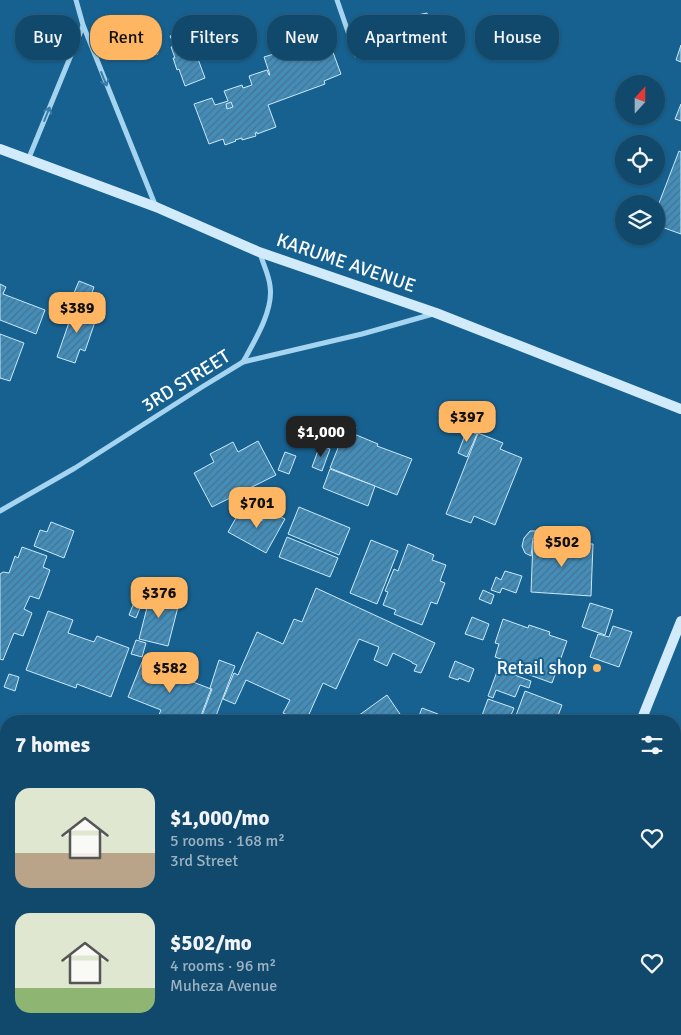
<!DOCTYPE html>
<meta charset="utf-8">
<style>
:root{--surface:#11496c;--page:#1a5072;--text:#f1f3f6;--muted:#9cb2c2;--line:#30617f;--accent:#ffb662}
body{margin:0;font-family:Signika,sans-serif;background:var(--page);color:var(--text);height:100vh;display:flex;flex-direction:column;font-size:19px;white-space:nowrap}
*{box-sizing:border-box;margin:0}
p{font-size:16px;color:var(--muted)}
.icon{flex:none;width:28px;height:28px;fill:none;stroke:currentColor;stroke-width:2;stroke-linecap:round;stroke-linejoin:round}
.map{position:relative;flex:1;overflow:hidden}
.panel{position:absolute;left:0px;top:715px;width:681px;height:320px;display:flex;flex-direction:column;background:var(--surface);border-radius:20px 20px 0 0;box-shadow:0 1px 4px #0004,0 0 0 1px var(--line)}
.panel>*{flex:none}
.hud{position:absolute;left:15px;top:15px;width:651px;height:45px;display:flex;gap:10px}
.needle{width:32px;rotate:21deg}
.fabs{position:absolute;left:615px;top:75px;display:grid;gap:10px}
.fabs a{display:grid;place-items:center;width:50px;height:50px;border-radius:50%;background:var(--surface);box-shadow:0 1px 4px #0004,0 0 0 1px var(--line);font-size:25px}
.price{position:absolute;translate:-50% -42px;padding:0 11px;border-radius:10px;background:var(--accent);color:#111;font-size:16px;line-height:32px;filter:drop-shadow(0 1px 2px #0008)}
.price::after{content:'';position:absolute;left:50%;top:30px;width:15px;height:11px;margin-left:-8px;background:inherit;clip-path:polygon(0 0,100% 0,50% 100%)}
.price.on{background:#222;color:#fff}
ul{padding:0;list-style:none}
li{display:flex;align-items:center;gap:15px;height:125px;padding:0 15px}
li span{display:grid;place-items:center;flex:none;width:140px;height:100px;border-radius:15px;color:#555}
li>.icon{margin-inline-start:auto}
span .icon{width:60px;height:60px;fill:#fffc;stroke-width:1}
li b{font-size:21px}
h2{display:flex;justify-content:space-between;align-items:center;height:60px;padding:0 15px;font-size:21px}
.chip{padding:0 18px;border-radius:20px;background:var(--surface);box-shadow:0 1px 4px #0004,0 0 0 1px var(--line);font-size:18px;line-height:45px}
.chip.on{background:var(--accent);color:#111}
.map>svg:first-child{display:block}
.building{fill:url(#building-hatch);stroke:#cae9fb}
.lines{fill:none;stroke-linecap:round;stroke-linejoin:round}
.street{stroke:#a4d4f0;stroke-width:5}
.secondary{stroke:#d2ebfb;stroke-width:10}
.oneway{stroke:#3a7ea8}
.poi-dot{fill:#ffb662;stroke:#176190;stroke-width:2}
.labels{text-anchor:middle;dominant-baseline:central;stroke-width:4;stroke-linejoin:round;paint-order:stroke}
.street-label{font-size:19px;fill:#fff;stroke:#176190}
.poi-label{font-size:19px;fill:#fff;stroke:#176190;text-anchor:end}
</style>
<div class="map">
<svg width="681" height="1035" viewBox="0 0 681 1035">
<defs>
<pattern id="building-hatch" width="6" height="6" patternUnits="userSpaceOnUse" patternTransform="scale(1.25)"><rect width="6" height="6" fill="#448db9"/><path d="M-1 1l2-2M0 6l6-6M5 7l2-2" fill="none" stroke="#47738d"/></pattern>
</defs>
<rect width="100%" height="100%" fill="#176190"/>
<g class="building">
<path d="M427,13l7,26 -19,4 -7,-26z"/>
<path d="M182,31l4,10 -12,4 -4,-9z"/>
<path d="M152,33l6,21 -6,2 -6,-22z"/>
<path d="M327,36l14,38 -17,7 1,3 -57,21 8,22 -19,7v-2l-2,1 1,3 -14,4v-2l-7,2 1,1 -11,4 -2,-6 -14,5 -15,-40 18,-6 3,7 13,-4 -4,-10 18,-6 1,3 9,-3 -3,-9 18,-6 2,5h1l-6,-18 13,-4 -1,-3 18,-5 3,8 12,-5 -1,-5z"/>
<path d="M191,40l14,38 -20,8 -6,-17 -2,1 -4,-12h2l-4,-11z"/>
<path d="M681,45v17l-5,-2z"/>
<path d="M231,102l2,5 -6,2 -1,-5z"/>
<path d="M681,104v17l-6,-2z"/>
<path d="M679,151l2,1v82l-25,-9v-14z"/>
<path d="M79,281l15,6 -7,19 -16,-6z"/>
<path d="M0,284l6,3 -3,7 42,16 -9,24 -36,-14z"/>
<path d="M75,305l23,8 -13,38 -5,-2 -5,14 -18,-6z"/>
<path d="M0,334l24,9 -14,38 -10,-3z"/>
<path d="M337,421l19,6 -3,8 -19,-6z"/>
<path d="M467,430l10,4 -10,23 -9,-4z"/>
<path d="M344,433l9,4 1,-3 24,10 -1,2 35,13 -15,36 -67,-27z"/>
<path d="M478,433l25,10 -3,6 22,9 -27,67 -21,-9 -3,7 -25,-9z"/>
<path d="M258,441l18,34 -64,32 -18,-34 20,-11 -4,-8 23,-12 5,10z"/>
<path d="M320,445l10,4 -8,22 -10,-4z"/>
<path d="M285,452l11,4 -7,18 -11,-4z"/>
<path d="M330,469l45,17 -7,20 -45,-18z"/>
<path d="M299,507l51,21 -11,27 -51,-21z"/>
<path d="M241,509l21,12 6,-11 17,9 -19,34 -38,-21z"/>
<path d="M51,522l23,9 -10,27 -30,-12 6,-16 7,2z"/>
<path d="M530,531h44v10l-41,-3 -2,18 -6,-3 -3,-7 2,-8z"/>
<path d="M287,537l51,21 -8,19 -51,-20z"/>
<path d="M371,540l27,11 -21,53 -27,-11z"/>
<path d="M533,541l60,3 -2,52 -60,-4z"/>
<path d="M408,544l26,11 -2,5 14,5 -6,16 5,2 -8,21 -6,-2 -9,23 -28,-11 2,-4 -13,-5 5,-13 -3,-1 9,-22 4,2z"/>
<path d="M22,547l25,9 -4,11 7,3 -11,29 -9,-3 -6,13 8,4 -9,23 -9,-3 -11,27 -3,-1v-85l3,-2 6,1 6,-17 3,2z"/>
<path d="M505,571l17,5 -6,17 -14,-5 -2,5 -9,-3 5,-13 5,3z"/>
<path d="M316,588l119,55 -14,30 -7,-2 3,-6 -5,-2v-1l-19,-9 -6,13 -13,-6 5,-13 -20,-8 -23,50 -13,-6 -17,38h-6l-17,-8 7,-13 -44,-20 -11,24 -12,-5 11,-26 4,2 19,-43 26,12 11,-25 8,3z"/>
<path d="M483,590l11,5 -3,9 -12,-5z"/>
<path d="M151,592l29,7 -12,47 -29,-7z"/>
<path d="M135,600l7,3 -6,15 -7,-3z"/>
<path d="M590,603l23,7 -8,25 -23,-8z"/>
<path d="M48,611l25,9 -5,13 26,9 3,-6 32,12 -18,49 -34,-13 -1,4 -50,-18z"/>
<path d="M472,617l17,7 -6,16 -18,-6z"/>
<path d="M503,619l25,9 1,-3 21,7 -1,3 18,6 -15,42 -53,-19 2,-5 -6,-2 4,-13 -4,-1z"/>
<path d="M613,626l19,6 -13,35 -29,-10 8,-23 11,3z"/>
<path d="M136,640l10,3 -4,14 -11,-3z"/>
<path d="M219,660l16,6 -21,55h-14l12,-32 -2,-1z"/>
<path d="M455,661l19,8 -5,13 -10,-4 -1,2 -9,-3z"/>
<path d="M142,662l69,27 -12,32h-31l-10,-4 3,-7 -33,-13z"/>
<path d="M498,669l33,12 -2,7 -9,-3 -5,12 -19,-7 -3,8 -5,-2z"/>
<path d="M9,674l10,3 -4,14 -11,-4z"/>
<path d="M525,691l37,14 -6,16h-42z"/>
<path d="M387,695l13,19 -10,7h-39z"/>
<path d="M488,699l26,9 -5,12 3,1h-32z"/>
<path d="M422,708l16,6 -3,7h-18z"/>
<path d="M6,813v18l-6,-3z"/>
<path d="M0,829l6,3v52l-3,-2 -3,6z"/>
<path d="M5,884l1,1v21l-6,2v-19l2,-4z"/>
<path d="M681,928v89l-6,-3v-82l4,2z"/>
<path d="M0,984l6,2v21l-6,16z"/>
<path d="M7,1029h82l-3,6h-81z"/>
<path d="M170,1029h15l-2,6h-10l-4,-2z"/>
<path d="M216,1029h85l-1,3 8,3h-94z"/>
<path d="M302,1029h14l-3,6h-4l-8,-4z"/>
<path d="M318,1029h18l-2,6h-19z"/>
<path d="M350,1029h13l17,6h-32z"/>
<path d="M425,1029h19l-2,6z"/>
</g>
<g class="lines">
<g class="street">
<path d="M76,0l7,25 73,182"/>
<path d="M337,0l19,55"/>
<path d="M28,160l55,-134"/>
<path d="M243,362c11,-20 31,-52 27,-76 -1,-11 -7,-22 -10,-33"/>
<path d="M0,511l75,-43 127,-81 41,-25 119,-28 71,-20"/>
<path d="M0,754l6,3"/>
<path d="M552,1029l17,6"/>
<path d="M139,1035l3,-6"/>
</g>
<g class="secondary">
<path d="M0,149l156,58 103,45 177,61 245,96"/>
<path d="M641,721l40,-100"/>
<path d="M515,1035l3,-6"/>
</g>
</g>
<defs><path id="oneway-shaft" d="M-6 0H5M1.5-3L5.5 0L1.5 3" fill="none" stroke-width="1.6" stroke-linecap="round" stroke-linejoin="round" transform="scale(1.25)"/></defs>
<g class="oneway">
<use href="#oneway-shaft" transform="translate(104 79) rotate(68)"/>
<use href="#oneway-shaft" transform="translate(47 114) rotate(-68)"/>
</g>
<circle class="poi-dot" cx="597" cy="668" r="5"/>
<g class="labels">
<g class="street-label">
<text transform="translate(346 263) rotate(19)">KARUME AVENUE</text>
<text transform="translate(186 381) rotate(-32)">3RD STREET</text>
</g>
<g class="poi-label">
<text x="587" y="668">Retail shop</text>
</g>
</g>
</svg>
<div class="fabs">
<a><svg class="needle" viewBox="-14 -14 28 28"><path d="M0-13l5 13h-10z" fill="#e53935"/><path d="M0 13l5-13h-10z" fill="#9cb2c2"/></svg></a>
<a><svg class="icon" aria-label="locate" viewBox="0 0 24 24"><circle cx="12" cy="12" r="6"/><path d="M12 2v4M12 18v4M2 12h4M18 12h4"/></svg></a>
<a><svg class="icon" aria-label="layers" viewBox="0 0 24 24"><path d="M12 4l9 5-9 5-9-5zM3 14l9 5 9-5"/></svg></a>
</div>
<b class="price" style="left:77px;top:334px">$389</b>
<b class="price" style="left:467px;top:443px">$397</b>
<b class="price on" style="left:321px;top:458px">$1,000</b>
<b class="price" style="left:257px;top:529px">$701</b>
<b class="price" style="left:562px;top:568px">$502</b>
<b class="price" style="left:159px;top:619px">$376</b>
<b class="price" style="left:170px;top:694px">$582</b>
<div class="hud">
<a class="chip">Buy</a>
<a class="chip on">Rent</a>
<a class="chip">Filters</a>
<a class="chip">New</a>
<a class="chip">Apartment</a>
<a class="chip">House</a>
</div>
<section class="panel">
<h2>7 homes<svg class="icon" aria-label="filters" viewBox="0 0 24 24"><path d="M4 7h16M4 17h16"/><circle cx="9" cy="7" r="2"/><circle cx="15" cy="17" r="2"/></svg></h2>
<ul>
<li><span style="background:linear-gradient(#dfe7d0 65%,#b9a48a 0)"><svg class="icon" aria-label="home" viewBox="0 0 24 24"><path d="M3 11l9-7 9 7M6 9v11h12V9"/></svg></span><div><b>$1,000/mo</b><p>5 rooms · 168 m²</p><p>3rd Street</p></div><svg class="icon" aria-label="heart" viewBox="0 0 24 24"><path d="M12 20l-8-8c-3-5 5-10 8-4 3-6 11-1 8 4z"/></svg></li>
<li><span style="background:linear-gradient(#dfe7d0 75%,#8fb573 0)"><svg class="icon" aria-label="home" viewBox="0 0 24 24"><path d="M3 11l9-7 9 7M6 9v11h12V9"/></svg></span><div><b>$502/mo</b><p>4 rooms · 96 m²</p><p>Muheza Avenue</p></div><svg class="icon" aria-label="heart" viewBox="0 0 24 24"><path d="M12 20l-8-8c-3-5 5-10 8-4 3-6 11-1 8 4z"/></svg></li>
</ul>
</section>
</div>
